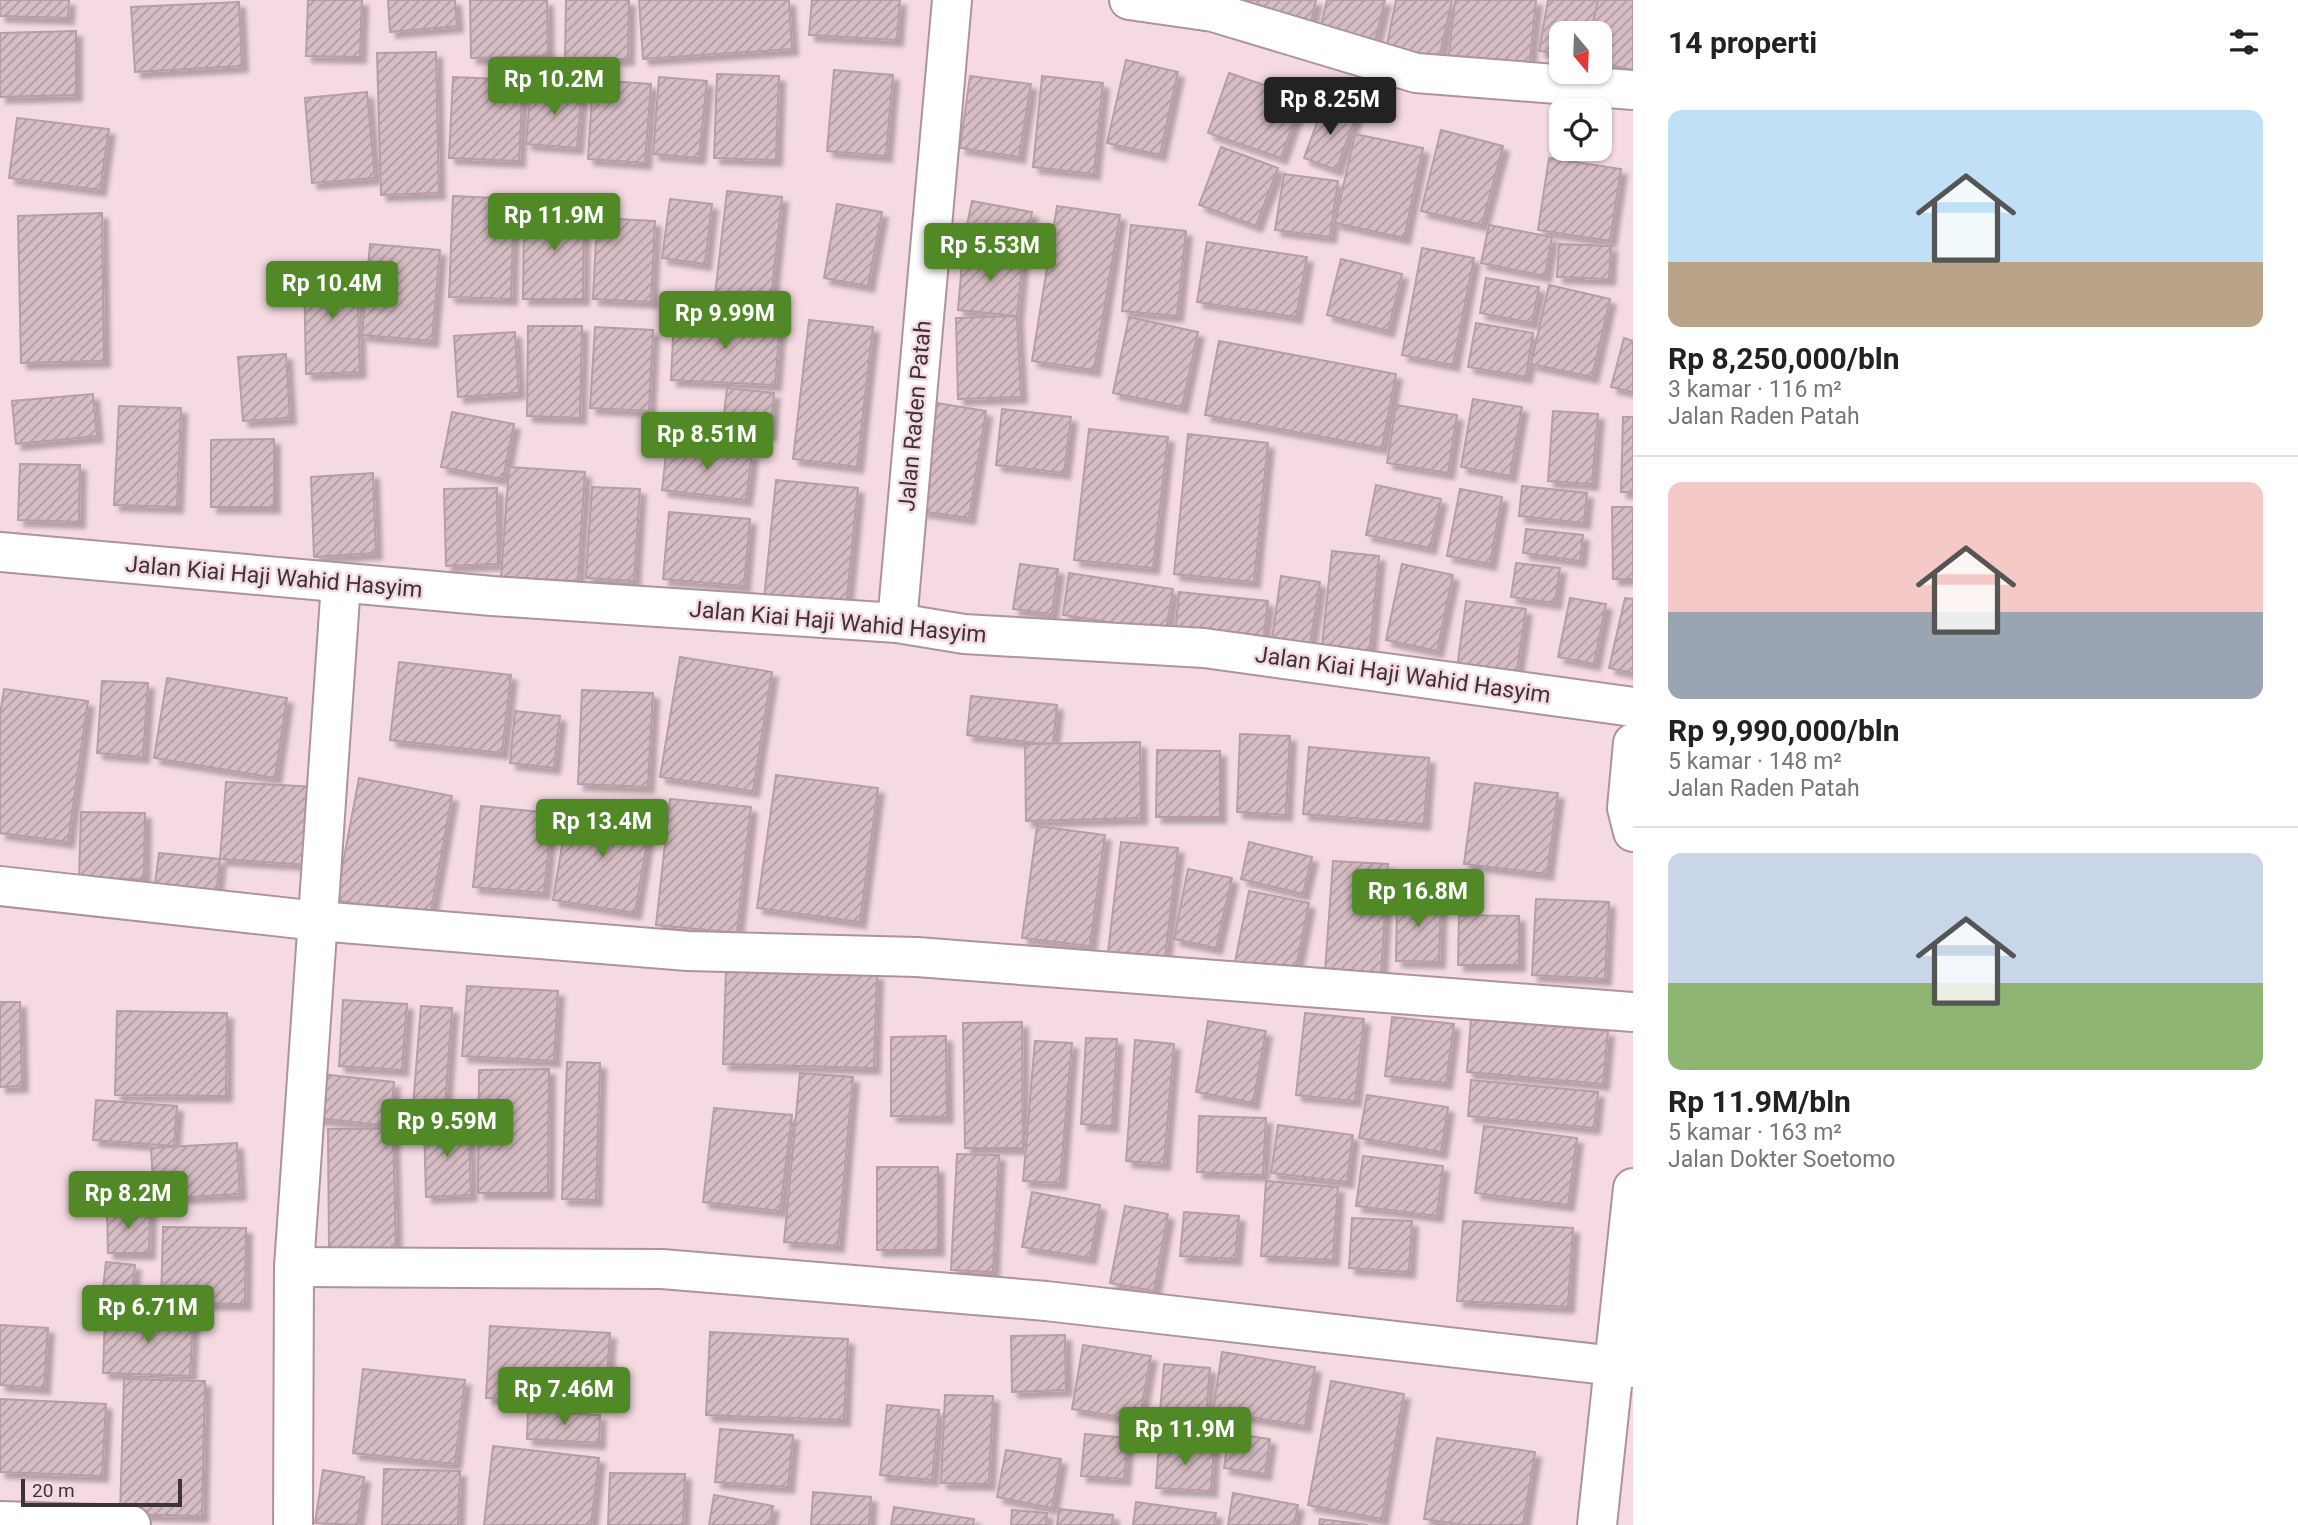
<!DOCTYPE html>
<html lang="id">
<meta charset="utf-8">
<style>
:root{--surface:#fff;--page:#f2f2f2;--text:#222;--muted:#767676;--line:#e0e0e0;--accent:#508925}
body{margin:0;font-family:Roboto,sans-serif;background:var(--page);color:var(--text);height:100vh;display:flex;flex-direction:column;font-size:26px;white-space:nowrap}
*{box-sizing:border-box;margin:0}
p{font-size:23px;color:var(--muted)}
.icon{flex:none;width:38px;height:38px;fill:none;stroke:currentColor;stroke-width:2;stroke-linecap:round;stroke-linejoin:round}
.map{position:relative;flex:1;overflow:hidden}
.drawer{display:flex;flex-direction:column;background:var(--surface);width:665px}
.drawer>*{flex:none}
.needle{width:46px;rotate:161deg}
.controls{position:absolute;left:1549px;top:21px;display:grid;gap:14px}
.controls a{display:grid;place-items:center;width:63px;height:63px;border-radius:14px;background:var(--surface);box-shadow:0 2px 5px #0004;font-size:35px}
.scale{position:absolute;left:21px;bottom:18px;width:161px;box-sizing:border-box;padding-left:7px;border:4px solid #3d3336;border-top:0;font-size:19px;line-height:24px;white-space:nowrap;color:#3d3336;-webkit-text-stroke:5px #f5dae2;paint-order:stroke}
.price{position:absolute;translate:-50% -60px;padding:0 16px;border-radius:7px;background:var(--accent);color:#fff;font-size:23px;line-height:46px;filter:drop-shadow(0 2px 4px #0008)}
.price::after{content:'';position:absolute;left:50%;top:42px;width:21px;height:16px;margin-left:-10px;background:inherit;clip-path:polygon(0 0,100% 0,50% 100%)}
.price.active{background:#222;color:#fff}
ul{padding:0;list-style:none}
li{display:grid;align-content:center;gap:14px;height:371px;padding:0 35px}
li+li{border-top:2px solid var(--line)}
li span{display:grid;place-items:center;height:217px;border-radius:14px;color:#555}
li>.icon{margin-inline-start:auto}
span .icon{width:126px;height:126px;fill:#fffc;stroke-width:1}
li b{font-size:30px}
h2{display:flex;justify-content:space-between;align-items:center;height:84px;padding:0 35px;font-size:30px}
main{display:flex;flex:1;min-height:0}
.map>svg:first-child{display:block}
.building{fill:url(#building-hatch);stroke:#b79ea5;stroke-width:2;filter:url(#shadow)}
.lines{fill:none;stroke-linecap:round;stroke-linejoin:round}
.minor-casing{stroke:#ad949b;stroke-width:42}
.minor{stroke:#fff;stroke-width:38}
.labels{text-anchor:middle;dominant-baseline:central;stroke-width:5;stroke-linejoin:round;paint-order:stroke}
.street-label{font-size:23px;fill:#3d3336;stroke:#f5dae2}
</style>
<main>
<div class="map">
<svg width="1633" height="1525" viewBox="0 0 1633 1525">
<defs>
<pattern id="building-hatch" width="6" height="6" patternUnits="userSpaceOnUse" patternTransform="scale(1.75)"><rect width="6" height="6" fill="#d7bdc4"/><path d="M-1 1l2-2M0 6l6-6M5 7l2-2" fill="none" stroke="#b09aa0"/></pattern>
<filter id="shadow"><feDropShadow dx="6" dy="6" stdDeviation="2" flood-color="#0004"/></filter>
</defs>
<rect width="100%" height="100%" fill="#f5dae2"/>
<g class="building">
<path d="M0,0h69l-1,18 -68,-2z"/>
<path d="M308,0h54l-2,57 -54,-1z"/>
<path d="M388,0h67l2,26 -67,6z"/>
<path d="M470,0h77l1,56 -77,2z"/>
<path d="M566,0h63l-1,59h-63z"/>
<path d="M639,0h150l3,49 -149,10z"/>
<path d="M812,0h88l-3,40 -88,-5z"/>
<path d="M1244,0h72l-7,30 -69,-15z"/>
<path d="M1327,0h58l-12,49 -55,-12z"/>
<path d="M1396,0h56l-14,63 -53,-9z"/>
<path d="M1455,0h81l-7,71 -81,-8z"/>
<path d="M1548,0h50l-6,33h-31v21l-22,-3z"/>
<path d="M1598,0h35v70l-33,-7v-30h-9z"/>
<path d="M239,2l3,64 -107,6 -4,-65z"/>
<path d="M76,31v64l-76,2v-64z"/>
<path d="M436,52l3,141 -58,2 -4,-142z"/>
<path d="M1126,60l52,12 -18,83 -53,-12z"/>
<path d="M834,70l59,5 -7,81 -59,-5z"/>
<path d="M1229,73l73,25 -21,60 -73,-25z"/>
<path d="M717,74l62,2 -3,84 -62,-2z"/>
<path d="M970,76l61,8 -12,73 -59,-9z"/>
<path d="M1042,76l61,7 -9,91 -61,-7z"/>
<path d="M453,77l70,3 -4,81 -70,-3z"/>
<path d="M659,77l48,4 -8,77 -46,-4z"/>
<path d="M593,80l58,4 -6,79 -57,-4z"/>
<path d="M531,86l51,3 -5,59 -51,-4z"/>
<path d="M367,92l8,86 -63,5 -7,-85z"/>
<path d="M1324,104l32,12 -20,54 -32,-12z"/>
<path d="M17,118l92,11 -9,61 -91,-12z"/>
<path d="M1441,130l62,16 -21,79 -61,-14z"/>
<path d="M1355,134l68,14 -19,90 -69,-15z"/>
<path d="M1221,147l57,21 -22,58 -57,-21z"/>
<path d="M1549,158l72,11 -11,72 -72,-11z"/>
<path d="M1284,174l54,7 -8,56 -55,-7z"/>
<path d="M727,191l55,6 -11,103 -56,-5z"/>
<path d="M453,196l61,3 -3,100 -62,-2z"/>
<path d="M670,199l42,5 -7,60 -43,-6z"/>
<path d="M972,201l60,11 -9,44 -60,-12z"/>
<path d="M837,204l45,8 -14,74 -44,-8z"/>
<path d="M524,206h60l-1,93h-60z"/>
<path d="M1057,206l63,9 -26,155 -62,-9z"/>
<path d="M102,213l2,148 -83,2 -3,-147z"/>
<path d="M597,218l58,3 -4,81 -58,-3z"/>
<path d="M1131,225l55,6 -9,85 -55,-5z"/>
<path d="M1489,225l63,12 -7,39 -64,-13z"/>
<path d="M1207,242l100,15 -11,60 -99,-15z"/>
<path d="M370,244l70,6 -8,91 -70,-6z"/>
<path d="M1559,244l52,2 -2,33 -52,-2z"/>
<path d="M1422,248l52,10 -21,107 -51,-10z"/>
<path d="M963,251l60,5 -6,60 -59,-6z"/>
<path d="M1341,259l61,15 -14,57 -61,-16z"/>
<path d="M357,267l3,105 -54,2 -2,-105z"/>
<path d="M1486,278l53,9 -7,36 -52,-10z"/>
<path d="M1549,285l61,14 -18,78 -61,-13z"/>
<path d="M1017,316l4,81 -63,2 -2,-81z"/>
<path d="M674,317l106,6 -5,62 -104,-5z"/>
<path d="M1129,317l69,15 -16,75 -69,-14z"/>
<path d="M809,320l64,7 -16,140 -64,-8z"/>
<path d="M1476,323l57,10 -7,44 -58,-10z"/>
<path d="M528,326h54l-2,92 -53,-2z"/>
<path d="M595,327l58,3 -4,81 -59,-3z"/>
<path d="M515,332l4,61 -61,4 -4,-61z"/>
<path d="M1624,338l9,3v51l-22,-5z"/>
<path d="M1219,341l177,33 -14,74 -177,-33z"/>
<path d="M286,354l4,64 -47,3 -5,-64z"/>
<path d="M727,388l47,5 -4,42 -48,-5z"/>
<path d="M93,394l4,42 -81,8 -4,-43z"/>
<path d="M1473,399l49,8 -12,69 -49,-9z"/>
<path d="M937,403l49,8 -17,107 -49,-7z"/>
<path d="M1396,405l61,10 -9,58 -61,-10z"/>
<path d="M119,406l62,2 -4,99 -63,-2z"/>
<path d="M1002,409l69,8 -7,56 -68,-8z"/>
<path d="M1553,411l45,3 -6,70 -44,-3z"/>
<path d="M452,412l62,12 -11,55 -62,-12z"/>
<path d="M1623,417h10v75h-12z"/>
<path d="M1089,429l79,8 -15,131 -79,-8z"/>
<path d="M1188,434l80,9 -14,139 -80,-8z"/>
<path d="M274,439v68h-63v-67z"/>
<path d="M667,445l85,9 -6,46 -84,-10z"/>
<path d="M20,464l60,1 -1,57 -61,-2z"/>
<path d="M509,467l76,5 -7,109 -77,-4z"/>
<path d="M373,473l3,80 -62,4 -3,-80z"/>
<path d="M776,480l82,8 -12,119 -82,-8z"/>
<path d="M1376,485l65,14 -11,49 -64,-13z"/>
<path d="M1522,486l65,7 -3,30 -65,-7z"/>
<path d="M592,487l48,2 -6,92 -48,-3z"/>
<path d="M497,488l1,76 -52,2 -2,-77z"/>
<path d="M1460,489l42,8 -12,67 -43,-8z"/>
<path d="M1612,507h21v72h-20z"/>
<path d="M669,512l81,7 -6,67 -81,-7z"/>
<path d="M1526,529l57,6 -3,26 -57,-8z"/>
<path d="M1332,551l47,5 -10,103 -48,-4z"/>
<path d="M1516,563l44,5 -5,35 -44,-6z"/>
<path d="M1020,564l38,5 -6,45 -39,-5z"/>
<path d="M1402,564l51,11 -16,76 -51,-11z"/>
<path d="M1069,573l104,16 -7,42 -103,-16z"/>
<path d="M1281,576l39,6 -11,68 -38,-5z"/>
<path d="M1179,592l89,9 -5,42 -88,-8z"/>
<path d="M1570,598l36,6 -12,60 -36,-7z"/>
<path d="M1625,598l8,1v74l-24,-5z"/>
<path d="M1466,601l60,8 -11,75 -59,-8z"/>
<path d="M680,657l92,15 -19,119 -93,-14z"/>
<path d="M399,662l112,13 -9,78 -112,-13z"/>
<path d="M167,678l120,20 -12,80 -121,-20z"/>
<path d="M102,681l46,2 -5,74 -46,-4z"/>
<path d="M4,689l84,12 -20,141 -68,-9v-118z"/>
<path d="M582,690l71,3 -5,94 -70,-3z"/>
<path d="M971,696l86,9 -4,40 -86,-10z"/>
<path d="M515,711l45,5 -6,52 -44,-5z"/>
<path d="M1240,734l50,2 -4,79 -49,-3z"/>
<path d="M1140,742l1,76 -115,3 -1,-77z"/>
<path d="M1309,747l120,11 -5,66 -121,-10z"/>
<path d="M1157,750l63,1v66h-64z"/>
<path d="M776,775l102,13 -18,134 -103,-14z"/>
<path d="M359,778l93,18 -22,121 -94,-17z"/>
<path d="M226,782l90,5 -5,78 -91,-6z"/>
<path d="M1475,783l83,10 -11,81 -83,-10z"/>
<path d="M670,799l81,8 -14,126 -81,-8z"/>
<path d="M569,804l82,15 -16,94 -82,-13z"/>
<path d="M481,806l71,7 -8,80 -71,-6z"/>
<path d="M81,812l64,1 -1,66 -65,-1z"/>
<path d="M1037,826l68,9 -15,111 -68,-8z"/>
<path d="M1121,842l57,6 -13,110 -57,-6z"/>
<path d="M1249,842l63,15 -9,37 -62,-15z"/>
<path d="M159,853l61,6 -4,39 -62,-7z"/>
<path d="M1333,861l55,3 -7,111 -56,-4z"/>
<path d="M1188,869l44,9 -16,70 -42,-9z"/>
<path d="M1249,891l60,12 -14,70 -60,-11z"/>
<path d="M1397,897h44l-2,65 -43,-1z"/>
<path d="M1536,899l73,3 -4,77 -73,-4z"/>
<path d="M1459,915l60,1v49h-61z"/>
<path d="M726,969l151,5 -3,94 -151,-4z"/>
<path d="M467,986l91,5 -4,70 -92,-5z"/>
<path d="M343,1000l64,4 -5,66 -63,-4z"/>
<path d="M0,1002h20l2,84 -22,1z"/>
<path d="M421,1006l31,2 -7,100 -32,-2z"/>
<path d="M117,1011l110,2 -1,83 -111,-1z"/>
<path d="M1305,1013l59,6 -9,82 -59,-6z"/>
<path d="M1392,1017l62,7 -8,59 -61,-7z"/>
<path d="M1471,1019l137,12 -5,53 -136,-12z"/>
<path d="M1208,1021l58,10 -13,72 -57,-11z"/>
<path d="M1022,1022l1,126h-58l-2,-125z"/>
<path d="M946,1036l1,81 -56,-1v-79z"/>
<path d="M1086,1038l31,1 -5,87 -31,-2z"/>
<path d="M1135,1040l39,4 -10,120 -38,-3z"/>
<path d="M1035,1041l37,2 -12,140 -37,-2z"/>
<path d="M567,1062l33,1 -4,137 -34,-1z"/>
<path d="M549,1069l-1,124h-70l1,-123z"/>
<path d="M800,1073l53,4 -15,169 -54,-4z"/>
<path d="M320,1074l74,8 -4,44 -76,-8z"/>
<path d="M1471,1080l127,12 -4,36 -126,-12z"/>
<path d="M1367,1095l81,12 -7,45 -82,-14z"/>
<path d="M96,1100l81,6 -3,40 -81,-6z"/>
<path d="M714,1108l78,7 -12,96 -77,-9z"/>
<path d="M1199,1116l67,2 -3,57 -66,-3z"/>
<path d="M469,1121l2,74 -45,2 -2,-74z"/>
<path d="M1278,1125l75,10 -6,47 -76,-9z"/>
<path d="M1484,1126l93,12 -9,67 -93,-12z"/>
<path d="M328,1129h65l3,119 -67,1z"/>
<path d="M237,1143l3,51 -86,5 -3,-51z"/>
<path d="M957,1154l42,1 -6,117 -42,-2z"/>
<path d="M1363,1156l80,10 -6,50 -81,-10z"/>
<rect x="877" y="1167" width="61" height="83"/>
<path d="M1266,1181l72,6 -5,73 -72,-4z"/>
<path d="M1032,1192l68,13 -10,53 -68,-11z"/>
<path d="M1125,1206l43,8 -14,77 -44,-8z"/>
<path d="M107,1209l43,1 -1,43h-41z"/>
<path d="M1184,1212l55,4 -4,43 -55,-3z"/>
<path d="M1352,1218l60,3 -3,51 -60,-4z"/>
<path d="M1463,1221l110,7 -5,79 -111,-6z"/>
<path d="M163,1227l83,1 -1,76 -84,-1z"/>
<path d="M106,1262l29,3 -5,43 -29,-3z"/>
<path d="M105,1315l88,3 -3,58 -87,-3z"/>
<path d="M0,1325l48,3 -4,60 -44,-3z"/>
<path d="M490,1326l120,7 -5,71 -119,-6z"/>
<path d="M710,1332l138,7 -4,81 -138,-5z"/>
<path d="M1065,1335l1,55 -54,2 -1,-56z"/>
<path d="M1083,1345l68,11 -12,64 -67,-11z"/>
<path d="M1222,1352l93,15 -10,59 -92,-15z"/>
<path d="M1164,1364l46,4 -5,59 -46,-3z"/>
<path d="M363,1369l102,11 -10,84 -102,-11z"/>
<path d="M124,1379l81,2 -3,135 -82,-2z"/>
<path d="M1331,1381l73,13 -22,125 -74,-14z"/>
<path d="M945,1395l48,1 -4,88 -48,-1z"/>
<path d="M0,1399l106,5 -4,72 -102,-4z"/>
<path d="M887,1405l52,5 -7,70 -52,-5z"/>
<path d="M528,1411l72,4 -1,28 -72,-4z"/>
<path d="M720,1429l73,6 -5,52 -73,-5z"/>
<path d="M1229,1433l41,6 -5,35 -41,-6z"/>
<path d="M1085,1434l43,4 -4,41 -43,-3z"/>
<path d="M1437,1438l98,14 -12,73h-57l-42,-6z"/>
<path d="M1159,1442l55,4 -3,45 -55,-3z"/>
<path d="M493,1446l106,12 -8,67h-107z"/>
<path d="M1006,1450l55,9 -9,49 -55,-11z"/>
<path d="M384,1469l76,2 -2,54h-76z"/>
<path d="M323,1470l41,7 -7,48 -42,-2z"/>
<path d="M610,1473l75,1 -2,51h-75z"/>
<path d="M813,1492l58,5 -2,28h-58z"/>
<path d="M1233,1493l65,12 -4,20h-66z"/>
<path d="M714,1495l59,11 -4,19h-60z"/>
<path d="M1136,1502l80,11 -2,12h-81z"/>
<path d="M894,1507l80,12 -1,6h-82z"/>
<path d="M1059,1509l54,6 -1,10h-55z"/>
<path d="M1012,1510l35,3 -1,12h-35z"/>
<path d="M1320,1519l48,6h-49z"/>
</g>
<g class="lines">
<g class="minor-casing">
<g id="minor">
<path d="M1129,0l84,12 203,61 217,17"/>
<path d="M0,552l492,44 405,27 67,11 240,14 429,59"/>
<path d="M897,623l55,-623"/>
<path d="M1633,743l-6,65 6,24"/>
<path d="M0,886l318,35 370,30 229,6 716,55"/>
<path d="M294,1267l368,2 384,32 587,67"/>
<path d="M0,1521l131,4"/>
<path d="M293,1525l1,-258 47,-684"/>
<path d="M1597,1525l36,-337"/>
</g>
</g>
<use href="#minor" class="minor"/>
</g>
<g class="labels">
<g class="street-label">
<text transform="translate(915 416) rotate(-85)">Jalan Raden Patah</text>
<text transform="translate(274 577) rotate(5)">Jalan Kiai Haji Wahid Hasyim</text>
<text transform="translate(838 622) rotate(5)">Jalan Kiai Haji Wahid Hasyim</text>
<text transform="translate(1403 675) rotate(8)">Jalan Kiai Haji Wahid Hasyim</text>
</g>
</g>
</svg>
<div class="controls">
<a><svg class="needle" viewBox="-14 -14 28 28"><path d="M0-13l5 13h-10z" fill="#e53935"/><path d="M0 13l5-13h-10z" fill="#767676"/></svg></a>
<a><svg class="icon" aria-label="locate" viewBox="0 0 24 24"><circle cx="12" cy="12" r="6"/><path d="M12 2v4M12 18v4M2 12h4M18 12h4"/></svg></a>
</div>
<div class="scale">20 m</div>
<b class="price" style="left:554px;top:117px">Rp 10.2M</b>
<b class="price active" style="left:1330px;top:137px">Rp 8.25M</b>
<b class="price" style="left:554px;top:253px">Rp 11.9M</b>
<b class="price" style="left:990px;top:283px">Rp 5.53M</b>
<b class="price" style="left:332px;top:321px">Rp 10.4M</b>
<b class="price" style="left:725px;top:351px">Rp 9.99M</b>
<b class="price" style="left:707px;top:472px">Rp 8.51M</b>
<b class="price" style="left:602px;top:859px">Rp 13.4M</b>
<b class="price" style="left:1418px;top:929px">Rp 16.8M</b>
<b class="price" style="left:447px;top:1159px">Rp 9.59M</b>
<b class="price" style="left:128px;top:1231px">Rp 8.2M</b>
<b class="price" style="left:148px;top:1345px">Rp 6.71M</b>
<b class="price" style="left:564px;top:1427px">Rp 7.46M</b>
<b class="price" style="left:1185px;top:1467px">Rp 11.9M</b>
</div>
<section class="drawer">
<h2>14 properti<svg class="icon" aria-label="filters" viewBox="0 0 24 24"><path d="M4 7h16M4 17h16"/><circle cx="9" cy="7" r="2"/><circle cx="15" cy="17" r="2"/></svg></h2>
<ul>
<li><span style="background:linear-gradient(#bfe0f5 70%,#b9a48a 0)"><svg class="icon" aria-label="home" viewBox="0 0 24 24"><path d="M3 11l9-7 9 7M6 9v11h12V9"/></svg></span><div><b>Rp 8,250,000/bln</b><p>3 kamar · 116 m²</p><p>Jalan Raden Patah</p></div></li>
<li><span style="background:linear-gradient(#f6c9c9 60%,#9aa5b1 0)"><svg class="icon" aria-label="home" viewBox="0 0 24 24"><path d="M3 11l9-7 9 7M6 9v11h12V9"/></svg></span><div><b>Rp 9,990,000/bln</b><p>5 kamar · 148 m²</p><p>Jalan Raden Patah</p></div></li>
<li><span style="background:linear-gradient(#c9d6e8 60%,#8fb573 0)"><svg class="icon" aria-label="home" viewBox="0 0 24 24"><path d="M3 11l9-7 9 7M6 9v11h12V9"/></svg></span><div><b>Rp 11.9M/bln</b><p>5 kamar · 163 m²</p><p>Jalan Dokter Soetomo</p></div></li>
</ul>
</section>
</main>
